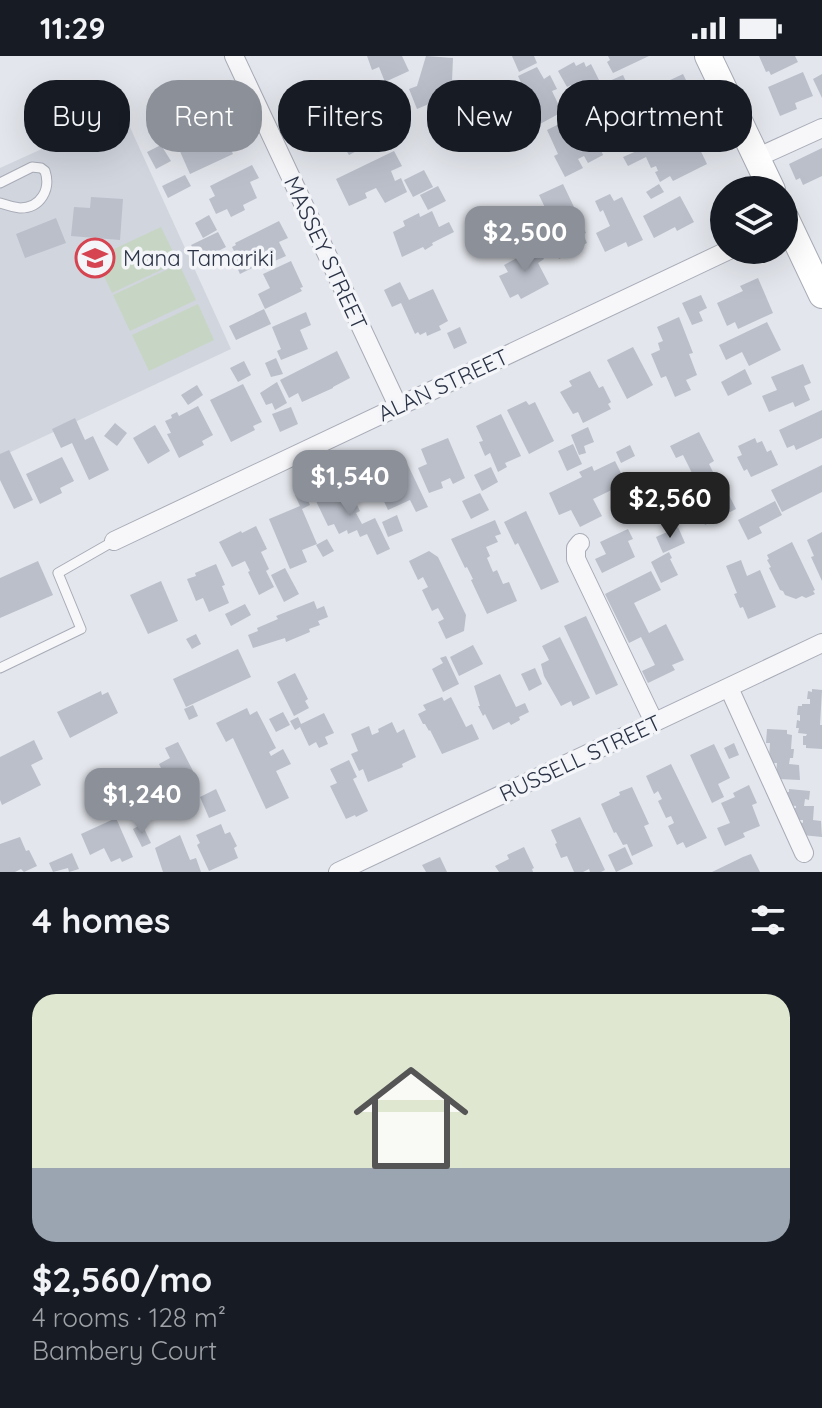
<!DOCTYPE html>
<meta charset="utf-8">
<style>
:root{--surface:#171b24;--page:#242831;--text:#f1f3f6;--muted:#9ea1a6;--accent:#8c9099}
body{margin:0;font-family:Quicksand,sans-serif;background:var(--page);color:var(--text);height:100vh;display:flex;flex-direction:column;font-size:30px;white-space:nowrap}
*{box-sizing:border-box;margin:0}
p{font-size:26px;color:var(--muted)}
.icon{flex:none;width:44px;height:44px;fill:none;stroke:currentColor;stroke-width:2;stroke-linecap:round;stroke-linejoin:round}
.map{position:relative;height:816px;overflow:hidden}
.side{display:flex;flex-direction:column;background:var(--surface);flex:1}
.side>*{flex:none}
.banner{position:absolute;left:24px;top:24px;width:774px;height:72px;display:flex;gap:16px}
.controls{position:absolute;left:710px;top:120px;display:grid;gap:16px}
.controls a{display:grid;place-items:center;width:88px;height:88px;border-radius:50%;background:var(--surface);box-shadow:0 8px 32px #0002;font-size:40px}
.price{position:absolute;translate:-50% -68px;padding:0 18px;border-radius:16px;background:var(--accent);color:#fff;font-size:26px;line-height:52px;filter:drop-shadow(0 2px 4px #0008)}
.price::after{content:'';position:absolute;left:50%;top:48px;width:24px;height:18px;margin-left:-12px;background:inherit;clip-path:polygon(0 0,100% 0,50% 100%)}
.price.active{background:#222;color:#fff}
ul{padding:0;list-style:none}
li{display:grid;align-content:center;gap:16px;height:424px;padding:0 32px}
li span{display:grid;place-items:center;height:248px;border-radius:24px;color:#555}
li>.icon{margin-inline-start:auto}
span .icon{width:144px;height:144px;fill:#fffc;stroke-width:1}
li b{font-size:34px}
h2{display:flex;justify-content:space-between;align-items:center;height:96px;padding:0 32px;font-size:34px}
.tag{padding:0 28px;border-radius:32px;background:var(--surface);box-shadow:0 8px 32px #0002;font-size:28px;line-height:72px}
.tag.active{background:var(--accent);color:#fff}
.status{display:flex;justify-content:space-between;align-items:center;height:56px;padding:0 40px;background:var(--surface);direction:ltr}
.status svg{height:22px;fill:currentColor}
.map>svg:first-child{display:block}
.built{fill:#d1d5de}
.green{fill:#c7d6c4}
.building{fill:#babfca}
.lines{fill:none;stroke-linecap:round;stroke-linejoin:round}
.lane-casing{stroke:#a8acb7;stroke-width:11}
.street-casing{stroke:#a8acb7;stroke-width:20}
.secondary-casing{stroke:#a8acb7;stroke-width:28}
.lane{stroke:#f7f7fa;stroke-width:9}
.street{stroke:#f7f7fa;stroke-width:18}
.secondary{stroke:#fff;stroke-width:26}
.labels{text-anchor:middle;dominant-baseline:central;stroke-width:7;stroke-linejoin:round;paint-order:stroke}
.street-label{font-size:22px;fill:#2a3245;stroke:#f3f5f9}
.poi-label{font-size:22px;fill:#2a3245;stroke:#f3f5f9;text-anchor:start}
</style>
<div class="status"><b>11:29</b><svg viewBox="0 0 49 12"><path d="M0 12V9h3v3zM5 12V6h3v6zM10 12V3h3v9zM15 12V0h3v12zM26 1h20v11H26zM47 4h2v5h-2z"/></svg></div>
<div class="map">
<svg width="822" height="816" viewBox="0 0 822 816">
<rect width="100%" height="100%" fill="#e3e6ec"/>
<path class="built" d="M123,56l108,237 -231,108v-289z"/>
<g class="green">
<path d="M161,171l17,35 -66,31 -17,-35z"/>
<path d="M179,208l17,36 -66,31 -17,-36z"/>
<path d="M198,248l16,36 -65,31 -17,-36z"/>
</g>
<g class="building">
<path d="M367,0h35l7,15 -24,11 -6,-15 -7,3z"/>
<path d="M426,0l27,2 -1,23 6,17 -18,7 -3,-9 -2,1 1,4 -19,8 -8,-20 8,-3z"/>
<path d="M512,0h22l3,7 -18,9z"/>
<path d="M608,0h41l-36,17 -6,-11 3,-2z"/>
<path d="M759,0h36l3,6 -27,13 -2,-4 -3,1z"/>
<path d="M574,6l2,4 8,-4 2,5 5,-3 9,18 -4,3 4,8 -24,13 -6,-11 5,-2 -4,-8 -4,2 -9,-16z"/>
<path d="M537,11l7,12 6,-4 7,14 -5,2 10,21 -22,12 -22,-48z"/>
<path d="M803,16l10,24 -18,7 2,6 -17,7 -12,-29z"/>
<path d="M683,18l8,16 -16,8 -7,-17z"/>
<path d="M822,18v24l-9,-19z"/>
<path d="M623,19l5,11 -15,7 -6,-11z"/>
<path d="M382,25l6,12 -26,13 -6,-13z"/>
<path d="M663,27l7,14 -6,2 7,12 -38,20 -11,-21 17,-8 -2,-5z"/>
<path d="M369,56l8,15 2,-1 6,10 -36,19 -5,-8 -4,2 -9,-18z"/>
<path d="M565,65l7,14 24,-12 12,24 -7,3 2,5 -15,8 -4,-7 -6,3 5,9 -18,9 -11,-21 4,-2 -11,-24z"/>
<path d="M220,71l13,27 -43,20 -12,-27z"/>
<path d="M680,76l3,5 9,-4 15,31 -34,17 -3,-5 -10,6 -5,-10 3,-1 -2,-5 -5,2 -5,-11 -18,9 -5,-9z"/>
<path d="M161,89l10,16 -15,8 -9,-17z"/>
<path d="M822,92v28l-19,9 -3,-7 -4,2 -7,-16z"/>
<path d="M394,95l8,15 -11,5 4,10 6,-3 6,14 -22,11 -9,-15 -11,5 2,5 -18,8 -13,-27z"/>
<path d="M252,109l7,13 -9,4 7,16 -14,7 2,5 -14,7 -4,-8 -11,5 -7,-15 6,-3 -5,-10z"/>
<path d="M424,114l9,17 -20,10 -9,-17z"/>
<path d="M185,119l6,11 -23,12 -6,-12z"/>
<path d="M563,128l11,23 -3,2 3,7 3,-1 9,18 -3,1 4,9 -8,4 1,2 -21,10 -14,-29 14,-6 -4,-8 -5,2 -11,-23z"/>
<path d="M659,128l5,8 -13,7 -5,-7z"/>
<path d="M438,130l8,15 -18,9 -8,-15z"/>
<path d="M610,138l4,7 8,-4 21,43 -15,7 -2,-5 -21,10 -9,-19 14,-7 -7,-16 -3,2 -5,-11z"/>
<path d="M680,140l14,26 -17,9 -2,-4 -21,11 -11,-22z"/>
<path d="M91,141l32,2 -3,41 -49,-4 3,-29 16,1z"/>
<path d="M432,155l7,16 10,-5 5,10 -22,11 1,2 -8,5 -2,-3 -21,10 -9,-25 12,-6 -2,-5 16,-8 1,4z"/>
<path d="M209,159l8,15 -14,8 -8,-15z"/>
<path d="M56,162l10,25 -41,15 -9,-24z"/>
<path d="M279,165l9,17 -9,4 7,14 -18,8 -2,-3 -26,13 -7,-15 4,-2 -5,-10 4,-2 -1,-2z"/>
<path d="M218,176l8,15 -23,12 -5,-11 -4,2 -3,-5z"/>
<path d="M535,186l9,17 -6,4 11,21 -28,15 -3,-5 -8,4 -11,-22 9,-4 -4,-7 15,-8 4,5 7,-4 -5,-10z"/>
<path d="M291,205l12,26 -3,1 2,3 -37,18 -7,-15 12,-6 -7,-14z"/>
<path d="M758,222l15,35 -35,16 -3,-7 -8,4 -10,-23 26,-12 -3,-5z"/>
<path d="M400,226l9,18 24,-11 15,32 -9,5 2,4 -14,6 -1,-4 -6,3 -2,-3 -3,2 -14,-31 -9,4 -8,-17z"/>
<path d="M701,239l6,13 -8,4 4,9 -11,4 -10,-22z"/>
<path d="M264,253l7,15 -35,16 -7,-14z"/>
<path d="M306,256l5,13 -11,5 8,19 -27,11 -4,-9 4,-2 -9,-22z"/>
<path d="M679,261l14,36 -4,1 8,21 -11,5 5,10 -16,7 -9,-21 -5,2 -10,-24 9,-4 -2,-7 5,-2 -6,-14z"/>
<path d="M767,266l14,28 -32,16 -7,-14 -16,8 -7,-15z"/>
<path d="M460,271l7,16 -13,6 -7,-16z"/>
<path d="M633,291l20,38 -26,14 -20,-39z"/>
<path d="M337,295l13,27 -17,9v1l-31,14 -4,-9 -9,5 -9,-18z"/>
<path d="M276,302l7,16 -12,3 -6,-14z"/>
<path d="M244,305l7,14 -13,7 -8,-14z"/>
<path d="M803,308l8,19 -7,3 6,14 -15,7 -2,-5 -24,10 -7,-16 15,-6 -6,-13z"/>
<path d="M745,313l7,15 -24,12 -7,-14z"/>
<path d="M590,315l9,17 4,-2 8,16 -3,2 3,5 -28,14 -5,-11 -5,2 -13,-22 12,-6 -3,-5z"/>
<path d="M277,326l10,21 -12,7 -3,-7 -6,2 -6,-12z"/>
<path d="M243,328l19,38 -9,4 2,4 -24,12 -21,-42z"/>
<path d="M197,329l6,10 -15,10 -7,-10z"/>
<path d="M526,345l3,4 6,-3 19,39 -25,13 -22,-44z"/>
<path d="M198,350l15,29 -11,6 2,4 -25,13 -12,-24 4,-1 -6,-12 7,-3 -1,-3 6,-3 2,4z"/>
<path d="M291,351l7,17 -18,8 -8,-18z"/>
<path d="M822,354v28l-26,12 -2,-5 -7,3 -8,-18z"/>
<path d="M501,358l20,42 -16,7 2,4 -9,5 -8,-19 -5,3 -6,-14 4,-1 -7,-15z"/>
<path d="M75,362l10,22 8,-4 16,34 -20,10 -17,-37 -11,5 -9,-19z"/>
<path d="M115,367l12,10 -10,13 -13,-10z"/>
<path d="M155,369l15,26 -22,13 -15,-26z"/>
<path d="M588,371l6,15 -10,4 2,7 -7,2 -8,-20z"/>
<path d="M699,376l15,29 -5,3 11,22 4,-1 12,24 -31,16 -8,-16 6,-3 -9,-19 4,-2 -15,-30 -7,3 -6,-12z"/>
<path d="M448,382l17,40 -12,6 -3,-6 -9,4 2,6 -14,5 -11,-25 9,-4 -6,-15z"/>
<path d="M755,382l2,5 5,-2 5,11 4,-2 7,15 -27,12 -4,-8 -3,2 -7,-14 5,-2 -4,-9z"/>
<path d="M573,388l9,20 -15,7 -9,-20z"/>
<path d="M630,389l5,11 -14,7 -5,-11z"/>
<path d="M9,394l24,50 -19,9 -14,-29v-26z"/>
<path d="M62,401l12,24 -14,7 2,5 -22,11 -14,-30z"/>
<path d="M405,403l23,48 -12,5 -6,-12 -22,10 -7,-15 -3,1 -3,-8 2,-1 -5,-12z"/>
<path d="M615,405l11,22 -33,16 9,17 -22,11 -9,-17 -12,5 -10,-22 33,-16 -3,-5 13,-6 2,5z"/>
<path d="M822,409v27l-40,20 -11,-22z"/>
<path d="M491,411l7,15 -16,9 -8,-16z"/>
<path d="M348,431l12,24 -4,2 6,11 13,-6 15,31 -13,6 -10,-21 -7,3 -3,-7 -9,4 -1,-4 -8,4 -5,-10 -6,2 -13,-27 18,-9 1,4z"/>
<path d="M304,435l6,14 -8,4 15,35 -15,6 5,12 -17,7 -21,-50 31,-13 -5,-11z"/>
<path d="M480,437l9,17 -18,9 -9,-18z"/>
<path d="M775,445l7,14 -23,12 3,6 -14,7 -10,-20z"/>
<path d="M526,455l33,71 -18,8 -23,-47 -3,2 -11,-23z"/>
<path d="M397,459l6,16 -15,6 -6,-15z"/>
<path d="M495,464l6,14 -6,2 3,6 -12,5 4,9 -3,2 6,14 4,-2 6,14 6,-2 8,19 -30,13 -16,-34 2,-1 -6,-12 -2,1 -14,-29z"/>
<path d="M256,470l11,23 -6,3 8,17 -3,2 8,16 -15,8 -11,-23 2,-1 -5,-10 -13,6 -13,-25 22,-11 1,2z"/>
<path d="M678,471l7,16 -22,10 -7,-16z"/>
<path d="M628,473l5,10 -5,2 7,16 -33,16 -7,-14 11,-5 -6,-12z"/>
<path d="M822,476v49l-11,-24 3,-1 -7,-16z"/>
<path d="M327,483l7,12 -11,6 -7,-12z"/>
<path d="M792,486l23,48 -2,1 2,3 -9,4 -4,-2 -6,3 -11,-4 -2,-4 -3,-1 -11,-22 2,-1 -4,-7 2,-1 -2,-4z"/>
<path d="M429,495l9,6 28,58 -2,16 -18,8 -8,-17 6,-3 -6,-11 -6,3 -10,-21 6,-3 -5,-10 -5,3 -9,-19z"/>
<path d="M669,496l3,6 -2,1 8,16 -17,8 -10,-21z"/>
<path d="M741,504l6,16 13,-6 16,37 -28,12 -5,-12 -3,1 -6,-14 3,-1 -11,-27z"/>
<path d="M38,505l15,34 -53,23v-40z"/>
<path d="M216,508l9,21 -3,1 7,17 -20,9 -6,-14 -7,3 -9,-22 9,-3 -1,-3z"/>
<path d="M285,512l14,26 -15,8 -13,-27z"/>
<path d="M651,515l10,19 -27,13 15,30 17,-9 18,36 -12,5 3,5 -27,13 -6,-12 13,-6 -14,-28 -12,6 -24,-49z"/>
<path d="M161,525l17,40 -30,13 -18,-39z"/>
<path d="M314,545l3,8 7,-3 4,11 -10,4 2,4 -11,4 1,3 -24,10 -1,-4 -32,10 -5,-13 10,-4 -1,-3 21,-9 -2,-3z"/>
<path d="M245,548l6,11 -20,11 -6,-12z"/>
<path d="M586,560l32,69 -22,10 -32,-69z"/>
<path d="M196,578l5,10 -9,5 -6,-10z"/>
<path d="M560,581l30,61 -17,8 -2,-5 -10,5 -17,-30 -3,-12 8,-4 -7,-14z"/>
<path d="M473,589l10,19 -24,12 -9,-19z"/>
<path d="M238,593l13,28 -65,30 -13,-28z"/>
<path d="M446,600l13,28 -16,8 -11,-23 11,-6 -3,-5z"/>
<path d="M535,612l7,16 -13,7 -8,-17z"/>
<path d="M295,617l13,26 -3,2 4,7 -15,8 -17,-34z"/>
<path d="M500,618l16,33 9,-4 4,9 -10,5 1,3 -9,5 -2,-3 -16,8 -8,-16 -2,2 -5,-10h2l-6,-20z"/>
<path d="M812,633l10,1 -2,35h2v24l-16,-1v-3h-3v-9h3l1,-2 -9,-1 1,-5h-3l1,-8 3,1v-6h-3l1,-9h4v-2h8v-5h-3l1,-8 4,1z"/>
<path d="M101,635l1,4 6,-3 10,21 -48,25 -13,-26z"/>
<path d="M442,641l2,4 7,-4 15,30 6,-3 7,15 -37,15 -12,-24 -1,1 -4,-7h-2l-5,-10 8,-4 -3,-5z"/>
<path d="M193,649l5,11 -9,4 -5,-11z"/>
<path d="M247,652l3,7 7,-4 19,37 -7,4 2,4 12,-7 8,15 -15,7 13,27 -23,11 -33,-71 -7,4 -10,-19z"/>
<path d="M283,656l7,13 -14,7 -7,-13z"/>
<path d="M324,657l10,20 -9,4 3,7 -9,4 -3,-6 -7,4 -9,-19 -5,3 -5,-9 8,-4 3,7z"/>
<path d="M392,666l5,11 7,-4 12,28 -14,7 1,3 -35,15 -5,-13 -4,2 -8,-17 7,-3 -7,-17 18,-8 3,9 7,-3 -1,-3z"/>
<path d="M767,673l20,1v4l5,1 -1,14h3l-1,9h-3l-1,6 10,1 1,15 -21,-1v-3h-3l1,-13h-5v-4h-3l1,-16h-4z"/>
<path d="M34,684l9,19 -12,6 10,20 -39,20 -2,-5v-43z"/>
<path d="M178,686l15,29 -6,3 5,9 -15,8 -11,-20 -3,1 -4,-8 11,-6 -5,-10z"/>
<path d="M734,687l5,12 -10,4 -5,-11z"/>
<path d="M714,688l16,34 -12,6 6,13 -12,6 -22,-48z"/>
<path d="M349,704l8,17 -4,2 15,32 -12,6 -1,-2 -9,4 -16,-33 7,-3 -7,-14z"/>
<path d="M671,708l36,74 -21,10 -3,-6 -6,3 -9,-19 6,-3 -3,-7 -5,2 -8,-17 4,-2 -4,-8 -4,3 -8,-18z"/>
<path d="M749,729l8,18 -5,2 8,21 -17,7 2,4 -20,9 -8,-18 13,-5 -9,-20 14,-6 -2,-4z"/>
<path d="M632,731l17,37 -5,2 9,20 -21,10 -5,-12 -4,1 -7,-13 -2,1 -13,-29 19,-9 -1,-3z"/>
<path d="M216,733l10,22 -17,7 -9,-21z"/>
<path d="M789,733l21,2 -1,9 -4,-1 -1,7h10l-1,14 8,1 1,16 -20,-2 -2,-3v-10l3,1v-3h-8l-2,-12h3v-2l-9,-1 -1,-13h3z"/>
<path d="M580,761l25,53 -4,2h-11l-1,-3 -6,3h-9l-7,-16 -6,2 -6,-14 2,-1 -6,-13z"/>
<path d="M116,762l17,39 -11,5 -2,-4 -9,4 -7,-14 -14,7 -9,-21z"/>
<path d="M142,768l9,19 -9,4 -9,-18z"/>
<path d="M221,768l4,10 5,-2 7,14 -3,2 4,10 -29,13 -12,-26 3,-2 -4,-8z"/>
<path d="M180,779l10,25 6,-2 5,14h-38l-8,-24z"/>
<path d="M20,781l6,14 3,-1 8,16 -13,6 -3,-3 -6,3h-15v-28z"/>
<path d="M524,791l10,21 -2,1 1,3h-34l-4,-6 14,-7 -2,-4z"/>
<path d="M625,791l8,17 -17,8 -8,-17z"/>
<path d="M72,797l7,16 -10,3 -1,-4 -15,4 -4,-9z"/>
<path d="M751,798l9,18h-48l31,-15z"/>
<path d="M440,801l7,15h-21l-4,-7z"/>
</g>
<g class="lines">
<g class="lane-casing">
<g id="lane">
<path d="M0,127l32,-16 9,1 4,3c6,18 -4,37 -25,37 -7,-1 -14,-3 -20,-5"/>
<path d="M0,612l81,-39 -23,-56 56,-32"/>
</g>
</g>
<g class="street-casing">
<g id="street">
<path d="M234,0l164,350"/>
<path d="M756,102l66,-30"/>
<path d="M114,485l615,-291"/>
<path d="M580,487l-4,5v11l78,163"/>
<path d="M729,632l75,165"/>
<path d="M338,816l484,-229"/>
</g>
</g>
<g class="secondary-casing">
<g id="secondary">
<path d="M708,0l64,134"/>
<path d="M784,159l38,80"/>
</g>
</g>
<use href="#lane" class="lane"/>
<use href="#street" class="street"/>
<use href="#secondary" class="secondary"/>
</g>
<defs>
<g id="school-ring" transform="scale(2)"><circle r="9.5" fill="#f3f5f9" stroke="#d54450" stroke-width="1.5"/><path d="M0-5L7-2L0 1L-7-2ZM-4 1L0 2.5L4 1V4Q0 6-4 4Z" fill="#d54450"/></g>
</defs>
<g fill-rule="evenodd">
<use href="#school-ring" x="95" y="202"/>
</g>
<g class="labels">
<g class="street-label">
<text transform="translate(326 197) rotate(65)">MASSEY STREET</text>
<text transform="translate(443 329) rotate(-25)">ALAN STREET</text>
<text transform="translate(580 702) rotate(-25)">RUSSELL STREET</text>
</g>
<g class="poi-label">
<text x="123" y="202">Mana Tamariki</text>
</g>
</g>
</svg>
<div class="controls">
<a><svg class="icon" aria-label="layers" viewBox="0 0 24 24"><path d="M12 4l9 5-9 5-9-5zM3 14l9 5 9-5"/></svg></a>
</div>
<b class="price" style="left:525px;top:218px">$2,500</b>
<b class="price" style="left:350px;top:462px">$1,540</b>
<b class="price active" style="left:670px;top:484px">$2,560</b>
<b class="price" style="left:142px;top:780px">$1,240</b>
<div class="banner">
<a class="tag">Buy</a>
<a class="tag active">Rent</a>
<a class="tag">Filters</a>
<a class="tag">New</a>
<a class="tag">Apartment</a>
</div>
</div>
<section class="side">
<h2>4 homes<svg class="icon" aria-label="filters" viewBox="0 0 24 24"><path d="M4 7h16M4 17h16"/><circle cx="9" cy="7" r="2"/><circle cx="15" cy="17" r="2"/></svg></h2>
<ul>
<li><span style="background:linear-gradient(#dfe7d0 70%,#9aa5b1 0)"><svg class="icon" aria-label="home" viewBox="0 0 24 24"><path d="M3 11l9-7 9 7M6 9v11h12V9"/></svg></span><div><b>$2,560/mo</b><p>4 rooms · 128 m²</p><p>Bambery Court</p></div></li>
</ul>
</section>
